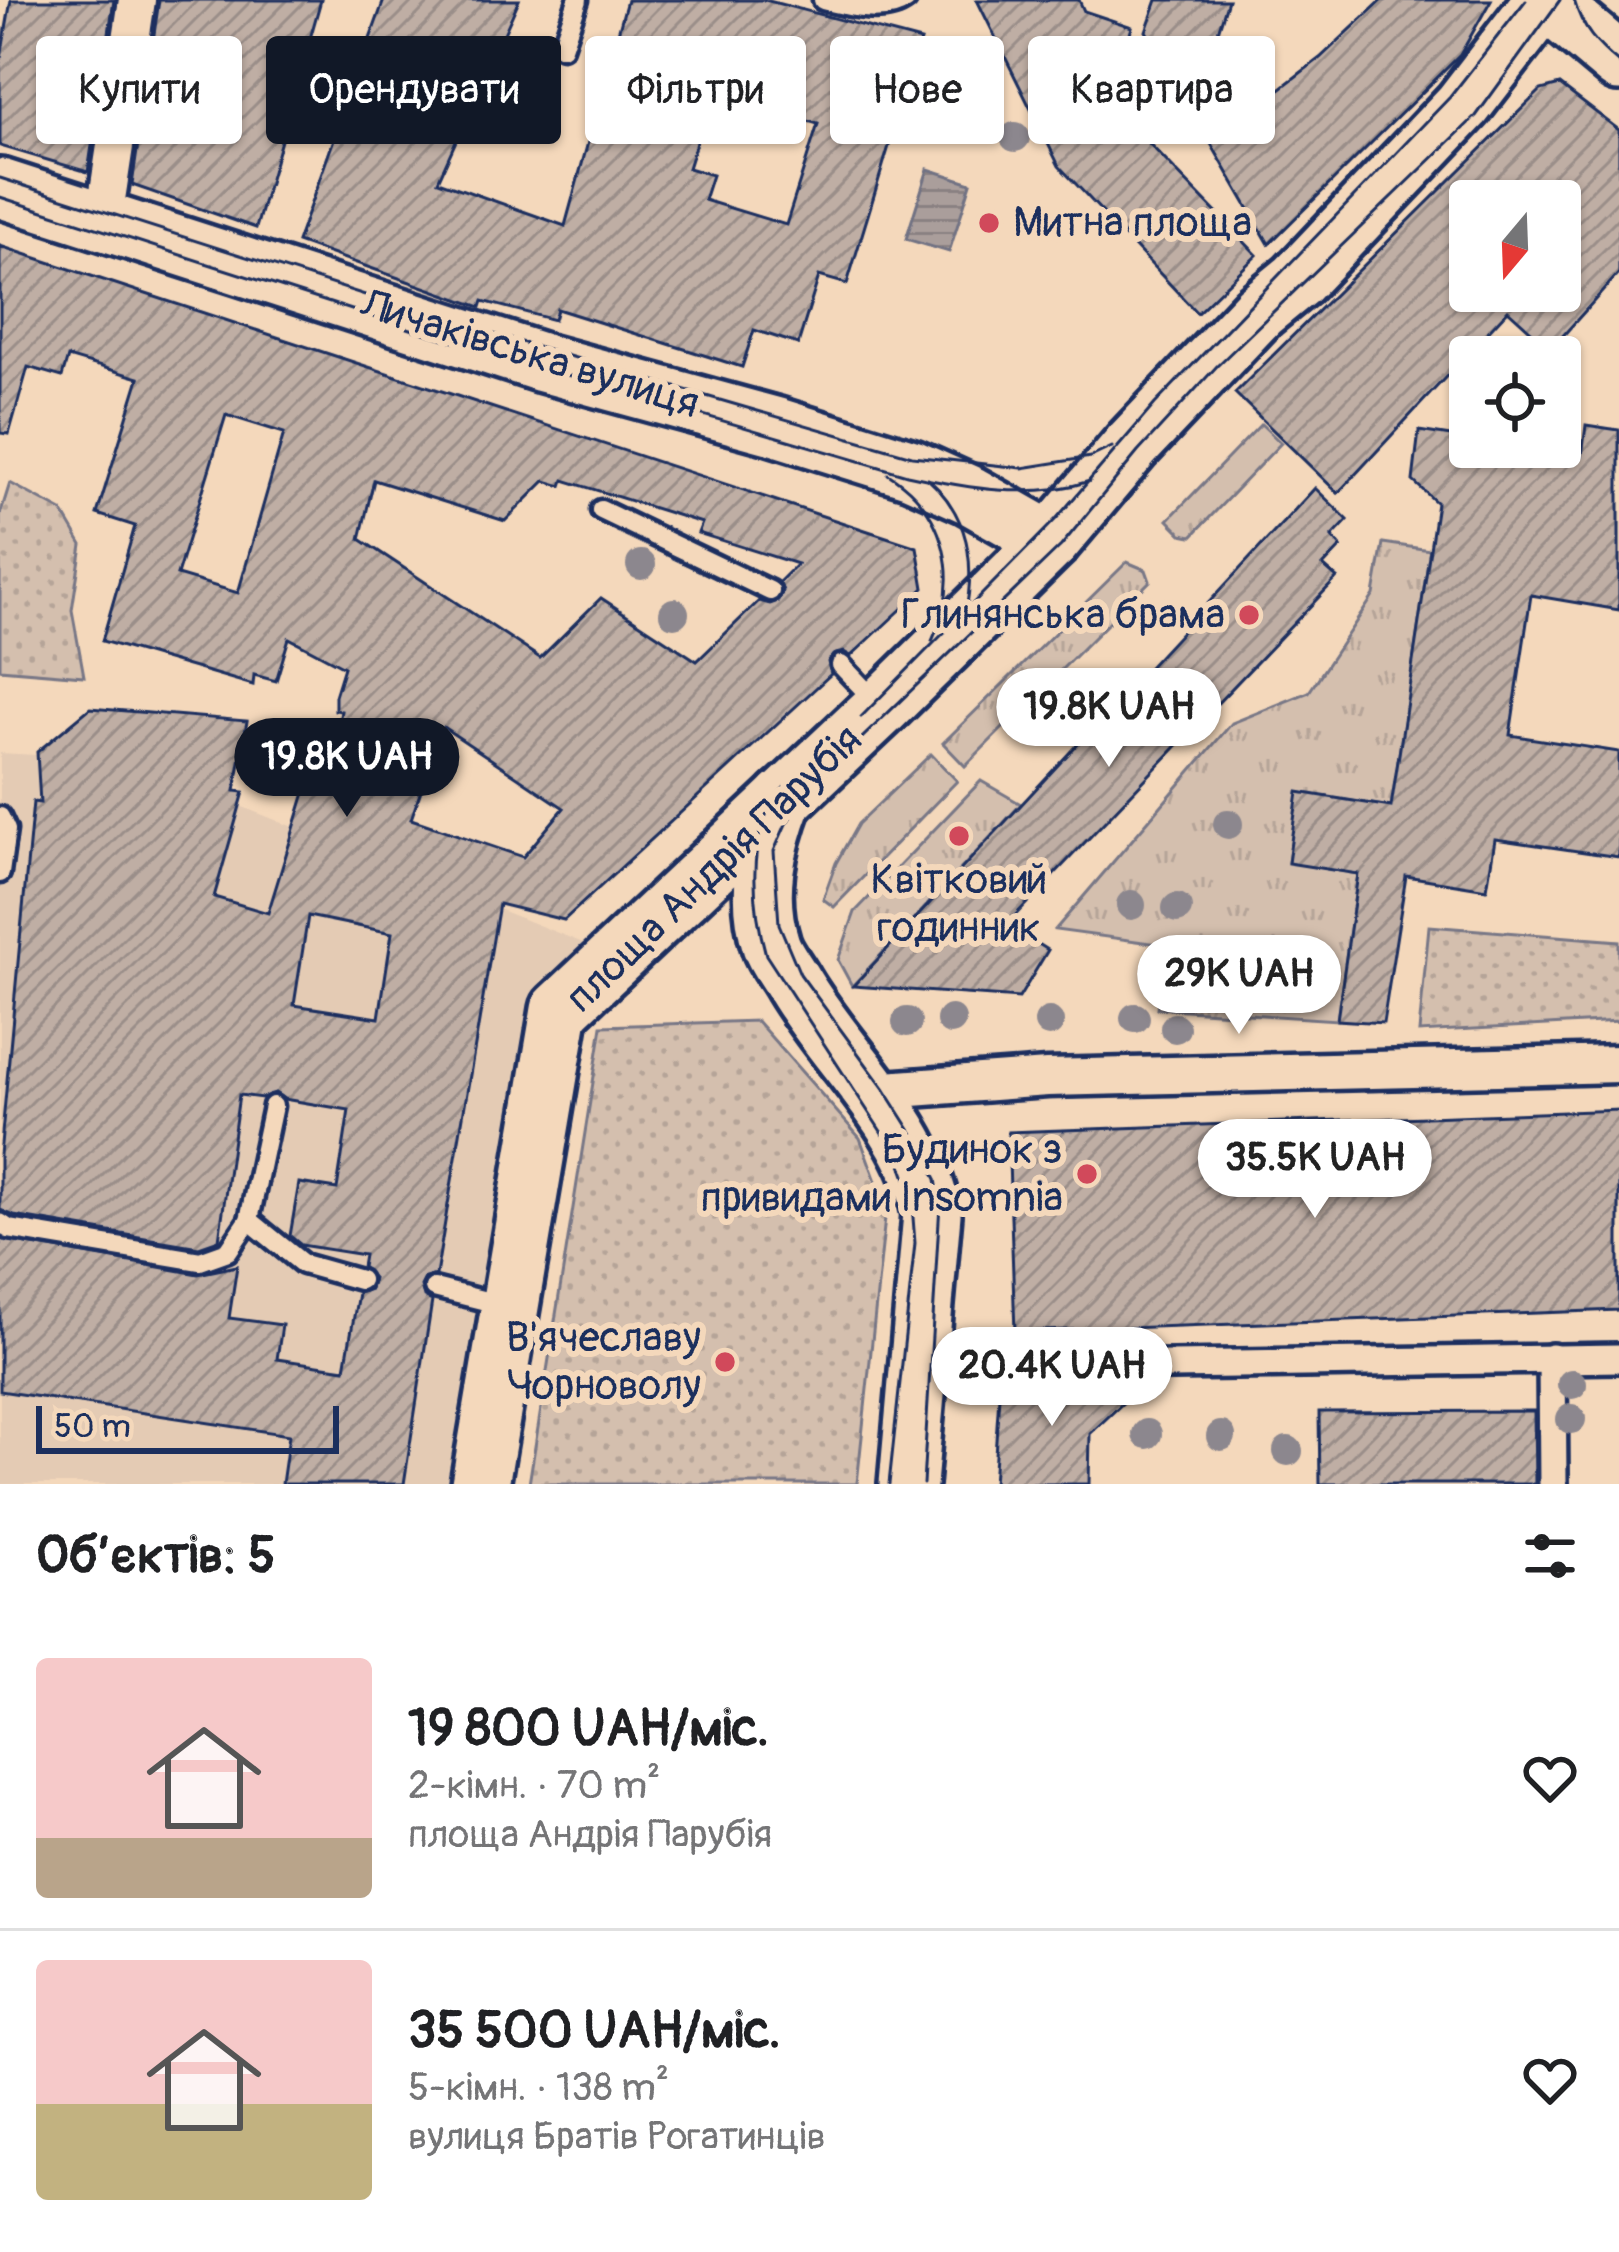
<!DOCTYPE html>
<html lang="uk">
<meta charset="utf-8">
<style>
:root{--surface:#fff;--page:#f6f6f6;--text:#202124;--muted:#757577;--line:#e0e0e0;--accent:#111827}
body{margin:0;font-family:Pangolin,sans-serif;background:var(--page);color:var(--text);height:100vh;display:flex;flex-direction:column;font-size:45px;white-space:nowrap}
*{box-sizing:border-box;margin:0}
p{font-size:39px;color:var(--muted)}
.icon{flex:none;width:66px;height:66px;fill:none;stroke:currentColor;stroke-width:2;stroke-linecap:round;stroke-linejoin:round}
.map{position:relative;height:1484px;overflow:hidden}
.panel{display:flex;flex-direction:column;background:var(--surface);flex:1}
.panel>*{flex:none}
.banner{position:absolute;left:36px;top:36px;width:1548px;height:108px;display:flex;gap:24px}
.needle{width:78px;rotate:199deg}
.tools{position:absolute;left:1449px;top:180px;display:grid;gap:24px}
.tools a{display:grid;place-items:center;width:132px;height:132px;border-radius:12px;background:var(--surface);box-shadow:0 3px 9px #0004;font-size:60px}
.scale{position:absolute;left:36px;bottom:30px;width:303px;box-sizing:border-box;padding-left:12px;border:6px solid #1b2f5e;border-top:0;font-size:33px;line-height:42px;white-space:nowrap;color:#1b2f5e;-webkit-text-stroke:9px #f4d8bb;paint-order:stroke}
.price{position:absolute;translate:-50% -102px;padding:0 27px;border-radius:42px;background:#fff;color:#222;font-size:39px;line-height:78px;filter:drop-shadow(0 3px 6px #0008)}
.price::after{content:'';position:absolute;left:50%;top:72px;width:36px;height:27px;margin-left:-18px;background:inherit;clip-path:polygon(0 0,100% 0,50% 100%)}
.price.current{background:var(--accent);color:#fff}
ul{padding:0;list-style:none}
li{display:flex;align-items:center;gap:36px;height:300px;padding:0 36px}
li+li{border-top:3px solid var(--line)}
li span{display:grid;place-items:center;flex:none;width:336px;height:240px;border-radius:12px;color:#555}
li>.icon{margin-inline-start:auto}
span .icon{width:144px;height:144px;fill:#fffc;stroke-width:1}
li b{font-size:51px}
h2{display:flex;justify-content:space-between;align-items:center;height:144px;padding:0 36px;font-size:51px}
.chip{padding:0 42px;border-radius:12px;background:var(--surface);box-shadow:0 3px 9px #0004;font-size:42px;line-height:108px}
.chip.current{background:var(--accent);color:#fff}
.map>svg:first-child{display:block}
.built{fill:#e4cbb4}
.grass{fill:url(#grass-tufts);stroke:#787786;stroke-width:3}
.park{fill:url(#park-dots);stroke:#787786;stroke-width:3}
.water{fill:url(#water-rules);stroke:#717283;stroke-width:3}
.building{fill:url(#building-hatch);stroke:#1b2f5e;stroke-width:3;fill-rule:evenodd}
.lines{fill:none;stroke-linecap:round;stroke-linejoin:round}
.service-casing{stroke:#1b2f5e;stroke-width:27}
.pedestrian-casing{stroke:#1b2f5e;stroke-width:36}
.minor-casing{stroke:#1b2f5e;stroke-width:45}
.primary-casing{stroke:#1b2f5e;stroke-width:66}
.service{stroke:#f4d8bb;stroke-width:18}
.pedestrian{stroke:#f4d8bb;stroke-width:27}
.minor{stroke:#f4d8bb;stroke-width:36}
.primary{stroke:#f4d8bb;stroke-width:57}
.tram{stroke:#1b2f5e;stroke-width:3}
.tree{fill:#8c878e}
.poi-dot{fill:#d1495b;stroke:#f4d8bb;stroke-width:4.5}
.labels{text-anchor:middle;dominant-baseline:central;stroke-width:12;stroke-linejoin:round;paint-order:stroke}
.poi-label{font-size:42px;fill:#1b2f5e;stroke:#f4d8bb;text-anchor:end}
.street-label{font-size:42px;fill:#1b2f5e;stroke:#f4d8bb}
</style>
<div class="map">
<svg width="1619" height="1484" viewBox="0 0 1619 1484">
<defs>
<pattern id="grass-tufts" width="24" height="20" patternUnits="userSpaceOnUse" patternTransform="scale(3)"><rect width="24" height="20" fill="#d4bfae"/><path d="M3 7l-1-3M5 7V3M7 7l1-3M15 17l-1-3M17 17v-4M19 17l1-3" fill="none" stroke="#b5a498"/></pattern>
<pattern id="park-dots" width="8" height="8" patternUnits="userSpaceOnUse" patternTransform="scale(3)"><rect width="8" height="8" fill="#d4bfae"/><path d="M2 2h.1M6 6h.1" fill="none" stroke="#b5a498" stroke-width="1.8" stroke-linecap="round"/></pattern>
<pattern id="water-rules" width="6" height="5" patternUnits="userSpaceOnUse" patternTransform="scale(3)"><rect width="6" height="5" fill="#aa9e9b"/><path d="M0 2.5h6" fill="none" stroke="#8a8182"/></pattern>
<pattern id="building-hatch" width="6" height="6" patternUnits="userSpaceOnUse" patternTransform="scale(3)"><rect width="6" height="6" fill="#bfaea4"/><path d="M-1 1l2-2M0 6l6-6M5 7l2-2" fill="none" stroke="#9a8e89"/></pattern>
</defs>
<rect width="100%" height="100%" fill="#f4d8bb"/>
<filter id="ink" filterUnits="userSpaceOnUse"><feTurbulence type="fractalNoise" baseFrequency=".00833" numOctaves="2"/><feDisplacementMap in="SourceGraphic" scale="24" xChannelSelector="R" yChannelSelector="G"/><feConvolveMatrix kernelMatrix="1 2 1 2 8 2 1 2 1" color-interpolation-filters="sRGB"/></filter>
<g filter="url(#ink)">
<path class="built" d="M0,753l125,7 463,185 -47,36 -84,503h-457z"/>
<g class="grass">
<path d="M1261,424l20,19 -89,93 -10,-2 -14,-14z"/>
<path d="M1383,543l47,7 -39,257 -92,-14 -11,69 70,12 -21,146 -180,-12 9,-63 -111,-15 177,-207 77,-31 65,-97z"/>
<path d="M1127,562l19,8 4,11 -185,185 -22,-23z"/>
<path d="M931,754l26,27 -123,126 -11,-8 13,-36 22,-39z"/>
<path d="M981,781l40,23 -169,182 -14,-26 17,-48z"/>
</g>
<g class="park">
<path d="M10,483l52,28 20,34 -10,65 12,66 -84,-7v-154z"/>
<path d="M1429,926l190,15v80l-200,11z"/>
<path d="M757,1021l103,117 26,70 -29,276h-328l73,-458z"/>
</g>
<path class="water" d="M928,169l43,14 -22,69 -43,-13z"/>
<g class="building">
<path d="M11,0h103l-26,172 -88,-26v-83z"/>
<path d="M159,0h162l-65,228 -124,-43z"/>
<path d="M384,0h135l-81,181 127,45 62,-226h138l156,41 -74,243 -28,-8 -21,68 -44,-14 -12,37 -185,-58 -3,11 -71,-19 -2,6 -184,-65zM712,92l106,32 -32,101 -82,-25 8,-25 -24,-7z"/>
<path d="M977,0h102l5,11 48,16 -22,76 147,152 -60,58 -138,-147z"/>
<path d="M1157,0h71l-14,44 33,70 73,-56 62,-58h109l-31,55 -191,189 -123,-213z"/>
<path d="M1560,85l59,45v143l-68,76 -43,-39 -170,183 -103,-100 306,-303zM1470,201h90v90h-90z"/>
<path d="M0,246l917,301 7,41 -73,68 -7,-4 -11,3 -5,7 3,12 -267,246 -65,-16 -63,371 -11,3 -4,8 3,11 8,4 -28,183h-122l7,-49 -289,-44v-152l198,35 39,-8 -8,52 53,7 -5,34 68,10 13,-76 12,-4 3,-11 -11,-11 2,-12 -63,-10 -11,-9 9,-53 38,6 12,-79 -65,-11 -9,-6 -13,5 -23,-3 -20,145 -20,7 -185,-31 -14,-6v-55l33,-353 7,1 -3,-51 53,-44 157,13 -12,70 9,1 -30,105 54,16 57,-185h13l3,-17 -6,-1v-14l9,-29 -55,-29 -13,43 -22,-6 -1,10 -151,-44 33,-115 -38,-12 42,-136 -71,-21 -6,20 -34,-10 -19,67 -9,-1zM226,415l58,18 -46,160 -61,-18zM374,480l131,41 40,-40 17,5 2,-6 138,43 -4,10 99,31 -18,18 4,9 -5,10 -8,3 -11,-3 -62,60 -96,-63 -61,60 -180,-119zM443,727l121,81 -41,49 -112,-38zM308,916l84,17 -13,85 -85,-13z"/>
<path d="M1586,425l33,5v180l-88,-15 -21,140 109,17v105l-124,-18 -8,50 -81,-13 -23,147 -46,-3 21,-146 -70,-11 10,-71 93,15 46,-304 -24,-22 6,-50 51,8v8h53l59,9z"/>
<path d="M1315,488l33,32 -16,17 9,10 -18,19 14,12 -330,346 41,26 -29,48 -166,-12z"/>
<path d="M1619,1110v200l-604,22 -7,-200z"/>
<path d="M1052,1350l74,50 -36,34 -1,50h-96l6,-88 49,-4z"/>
<path d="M1534,1411l1,73h-215l-1,-72z"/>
</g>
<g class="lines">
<g class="service-casing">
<g id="service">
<path d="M823,0c24,6 62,16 83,0"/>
<path d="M562,47l16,-47"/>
<path d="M601,510l169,81"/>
<path d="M841,665l38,40"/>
<path d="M0,817l6,13 -6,43"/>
<path d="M249,1220l54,44 57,16"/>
<path d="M0,1223l9,6 191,32 28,-10 21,-31 24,-114"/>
<path d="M434,1288l72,18"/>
</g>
</g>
<g class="pedestrian-casing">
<g id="pedestrian">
<path d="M1552,1358l1,126"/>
<path d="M1108,1366l511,-8"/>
</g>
</g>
<g class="minor-casing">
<g id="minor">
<path d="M104,219l33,-219"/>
<path d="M873,1095l12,-5 162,-12 572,-14"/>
</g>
</g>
<g class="primary-casing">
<g id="primary">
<path d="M1545,0l74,62"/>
<path d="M0,188l543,175 231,63 138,43 58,26 81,46"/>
<path d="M784,799c-18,47 -29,96 -13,146 4,13 16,27 23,40 45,75 122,140 138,229l-24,270"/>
<path d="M480,1484l80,-474 322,-303 169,-166 81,-96 127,-134 38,-31 166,-175 81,-105"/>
</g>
</g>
<use href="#service" class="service"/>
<use href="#pedestrian" class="pedestrian"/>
<use href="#minor" class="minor"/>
<use href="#primary" class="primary"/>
<g class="tram">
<path d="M1574,0c8,29 23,45 45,63"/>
<path d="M0,178l418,134 494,144 110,12 69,-11 21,-10"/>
<path d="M0,197l414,133 493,145c59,13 124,25 183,6"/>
<path d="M888,474c59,37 74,105 44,167"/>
<path d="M928,479c41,36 48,85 37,136"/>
<path d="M861,717l195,-198 99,-115 295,-307 76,-97"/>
<path d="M818,757c-14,13 -31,25 -42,40 -30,42 -23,112 -10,158l133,204 12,33 4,51 -26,241"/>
<path d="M923,1484l17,-280 -4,-25 -18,-37 -33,-52 -85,-116 -21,-50 -5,-73 12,-27 21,-33 254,-245 77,-94 79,-86 259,-250 84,-116"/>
</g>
</g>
<g class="tree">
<circle cx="971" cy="54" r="15"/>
<circle cx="1015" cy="137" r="15"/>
<circle cx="641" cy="565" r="15"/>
<circle cx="674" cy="613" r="15"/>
<circle cx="1228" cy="824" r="15"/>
<circle cx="1131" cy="905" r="15"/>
<circle cx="1177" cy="908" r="15"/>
<circle cx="1135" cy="1018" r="15"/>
<circle cx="951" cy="1020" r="15"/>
<circle cx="907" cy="1022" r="15"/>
<circle cx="1049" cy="1022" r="15"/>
<circle cx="1175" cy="1028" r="15"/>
<circle cx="1572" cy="1384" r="15"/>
<circle cx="1571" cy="1419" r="15"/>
<circle cx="1147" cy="1434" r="15"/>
<circle cx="1221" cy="1436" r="15"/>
<circle cx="1288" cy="1451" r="15"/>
</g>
</g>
<g class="poi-dot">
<circle cx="989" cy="223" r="12"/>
<circle cx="1249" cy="615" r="12"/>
<circle cx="959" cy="836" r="12"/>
<circle cx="1087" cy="1174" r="12"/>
<circle cx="725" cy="1362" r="12"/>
</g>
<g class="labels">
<g class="poi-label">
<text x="1013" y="223" text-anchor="start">Митна площа</text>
<text x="1225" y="615">Глинянська брама</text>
<text x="959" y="880" text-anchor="middle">Квітковий<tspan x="959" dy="48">годинник</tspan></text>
<text x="1063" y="1150">Будинок з<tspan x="1063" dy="48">привидами Insomnia</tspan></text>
<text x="701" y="1338">В'ячеславу<tspan x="701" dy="48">Чорноволу</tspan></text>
</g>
<g class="street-label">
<text transform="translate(530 354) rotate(17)">Личаківська вулиця</text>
<text transform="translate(714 869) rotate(-44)">площа Андрія Парубія</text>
</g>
</g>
</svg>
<div class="tools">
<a><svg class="needle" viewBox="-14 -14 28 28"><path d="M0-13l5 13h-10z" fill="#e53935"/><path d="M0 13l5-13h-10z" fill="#757577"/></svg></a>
<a><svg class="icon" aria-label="locate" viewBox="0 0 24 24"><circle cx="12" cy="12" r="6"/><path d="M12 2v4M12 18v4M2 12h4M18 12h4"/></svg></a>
</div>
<div class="scale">50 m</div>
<b class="price" style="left:1109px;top:770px">19.8K UAH</b>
<b class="price current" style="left:347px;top:820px">19.8K UAH</b>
<b class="price" style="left:1239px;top:1037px">29K UAH</b>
<b class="price" style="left:1315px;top:1221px">35.5K UAH</b>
<b class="price" style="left:1052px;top:1429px">20.4K UAH</b>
<div class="banner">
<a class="chip">Купити</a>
<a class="chip current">Орендувати</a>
<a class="chip">Фільтри</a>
<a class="chip">Нове</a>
<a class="chip">Квартира</a>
</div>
</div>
<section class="panel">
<h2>Об’єктів: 5<svg class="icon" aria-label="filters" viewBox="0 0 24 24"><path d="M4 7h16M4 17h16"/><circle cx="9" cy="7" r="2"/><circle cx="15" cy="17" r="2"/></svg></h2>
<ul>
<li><span style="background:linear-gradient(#f6c9c9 75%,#b9a48a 0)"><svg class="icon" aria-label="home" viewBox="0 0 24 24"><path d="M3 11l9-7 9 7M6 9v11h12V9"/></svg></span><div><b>19 800 UAH/міс.</b><p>2-кімн. · 70 m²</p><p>площа Андрія Парубія</p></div><svg class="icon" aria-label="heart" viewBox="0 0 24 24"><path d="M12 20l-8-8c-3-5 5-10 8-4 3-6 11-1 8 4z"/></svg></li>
<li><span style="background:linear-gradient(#f6c9c9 60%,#c2b280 0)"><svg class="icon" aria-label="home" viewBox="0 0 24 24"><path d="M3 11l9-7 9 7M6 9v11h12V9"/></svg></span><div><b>35 500 UAH/міс.</b><p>5-кімн. · 138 m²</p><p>вулиця Братів Рогатинців</p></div><svg class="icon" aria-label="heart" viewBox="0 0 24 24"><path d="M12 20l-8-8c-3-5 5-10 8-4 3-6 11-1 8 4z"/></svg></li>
</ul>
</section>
